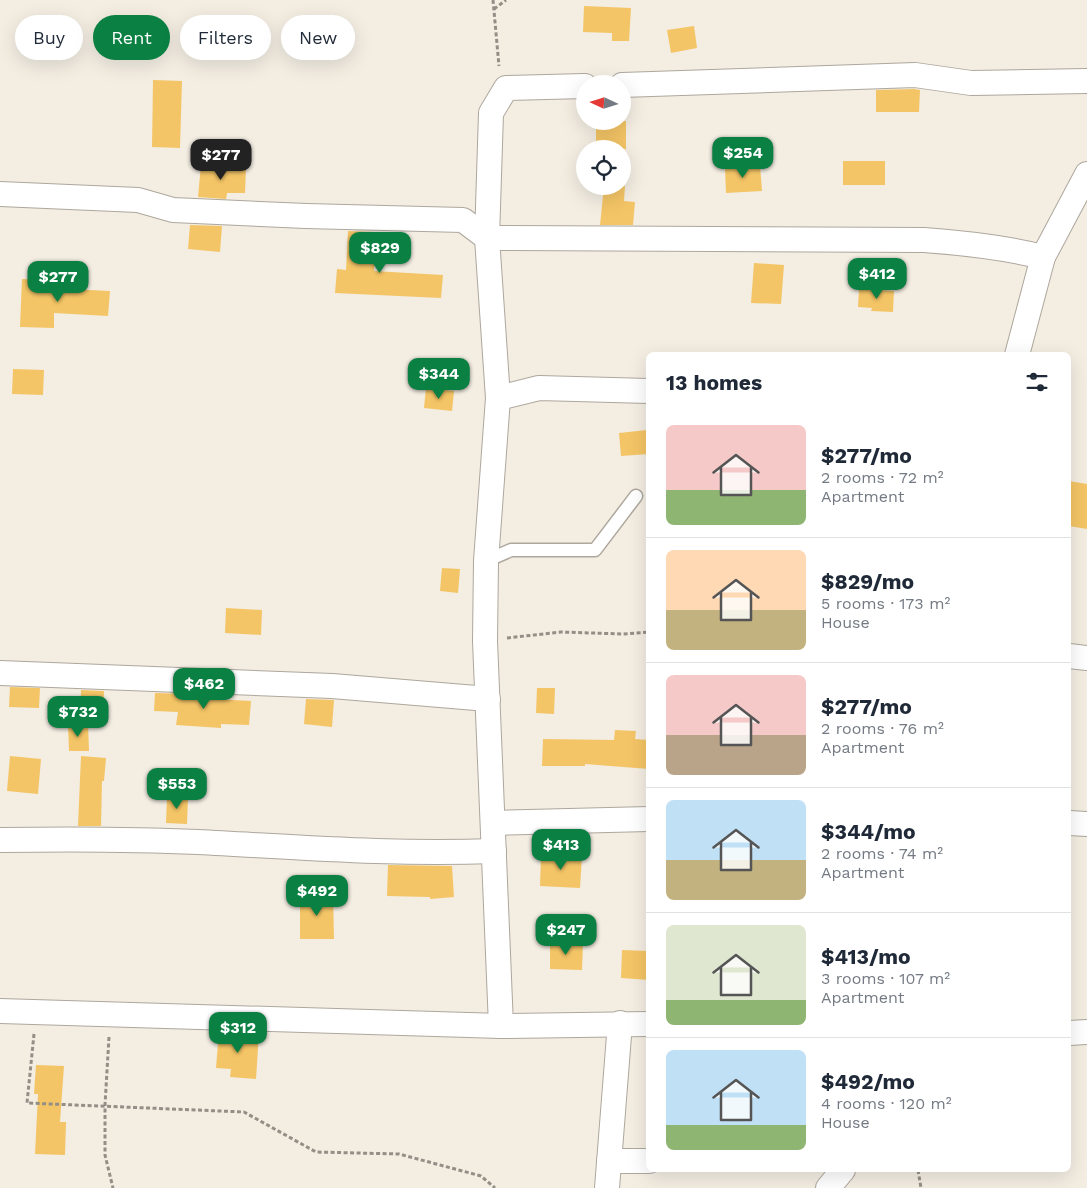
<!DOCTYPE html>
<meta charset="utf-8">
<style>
:root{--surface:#fff;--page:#f2f2f3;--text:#1f2937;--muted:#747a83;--line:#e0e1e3;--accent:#0b8043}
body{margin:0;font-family:"Work Sans",sans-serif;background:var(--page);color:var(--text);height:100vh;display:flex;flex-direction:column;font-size:19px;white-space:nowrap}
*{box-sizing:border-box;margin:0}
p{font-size:16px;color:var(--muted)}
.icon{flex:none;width:28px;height:28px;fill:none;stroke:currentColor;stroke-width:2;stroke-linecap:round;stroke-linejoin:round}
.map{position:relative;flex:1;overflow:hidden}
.details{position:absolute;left:646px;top:352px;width:425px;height:820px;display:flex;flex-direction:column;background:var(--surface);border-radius:8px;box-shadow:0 5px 20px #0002}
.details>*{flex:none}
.top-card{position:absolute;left:15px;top:15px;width:475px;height:45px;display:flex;gap:10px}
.needle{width:32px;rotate:274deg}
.tools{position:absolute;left:576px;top:75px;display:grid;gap:10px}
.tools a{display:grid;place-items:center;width:55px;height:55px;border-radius:50%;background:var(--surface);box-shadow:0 5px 20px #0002;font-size:25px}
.price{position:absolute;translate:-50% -42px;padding:0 11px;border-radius:10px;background:var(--accent);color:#fff;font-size:16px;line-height:32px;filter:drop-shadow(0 1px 2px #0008)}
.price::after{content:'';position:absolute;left:50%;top:30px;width:15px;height:11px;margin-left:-8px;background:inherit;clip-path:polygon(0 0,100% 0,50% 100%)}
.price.on{background:#222;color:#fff}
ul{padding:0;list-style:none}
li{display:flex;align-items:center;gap:15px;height:125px;padding:0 20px}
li+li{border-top:1px solid var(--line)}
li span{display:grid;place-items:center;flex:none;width:140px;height:100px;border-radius:8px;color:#555}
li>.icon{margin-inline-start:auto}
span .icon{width:60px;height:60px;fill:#fffc;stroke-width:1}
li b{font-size:21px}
h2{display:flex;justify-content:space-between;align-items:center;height:60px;padding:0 20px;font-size:21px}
.chip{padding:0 18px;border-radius:22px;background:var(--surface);box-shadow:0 5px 20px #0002;font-size:18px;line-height:45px}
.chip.on{background:var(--accent);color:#fff}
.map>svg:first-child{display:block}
.building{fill:#f4c566}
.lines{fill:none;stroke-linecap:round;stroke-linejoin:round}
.lane-casing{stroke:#ada79d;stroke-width:15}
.street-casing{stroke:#ada79d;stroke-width:26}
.path{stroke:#938f87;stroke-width:3;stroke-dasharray:4 2.5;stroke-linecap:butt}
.lane{stroke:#fff;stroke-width:12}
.street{stroke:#fff;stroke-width:24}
</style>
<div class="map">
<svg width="1087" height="1188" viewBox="0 0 1087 1188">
<rect width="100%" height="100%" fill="#f3ede2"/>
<g class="building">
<path d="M584,6l47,2 -2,33h-17v-8l-29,-1z"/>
<path d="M694,26l3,22 -26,5 -4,-23z"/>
<path d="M153,80l29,1 -2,67 -28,-1z"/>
<path d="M914,89l6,1 -1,22h-43v-22z"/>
<rect x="596" y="121" width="30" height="28"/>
<rect x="843" y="161" width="42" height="24"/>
<path d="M201,165l45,3 -1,25h-18l-1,6 -28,-2z"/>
<path d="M760,165l2,26 -36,2 -1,-25z"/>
<path d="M604,186h21l-1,15 11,1 -2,23h-33z"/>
<path d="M190,225l32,1 -2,26 -32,-3z"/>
<path d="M348,231l28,1 -2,39 69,4 -2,23 -106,-5 2,-24 9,1z"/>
<path d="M754,263l30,2 -3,39 -30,-1z"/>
<path d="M22,279l26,1v8l62,3 -2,25 -54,-3v15l-34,-1z"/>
<path d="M859,289l35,2 -1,21 -22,-1 1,-3 -14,-1z"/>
<path d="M13,369l31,1 -1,25 -31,-1z"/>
<path d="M426,388l28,3 -2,20 -28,-3z"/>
<path d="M647,430l2,24 -28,2 -2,-23z"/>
<path d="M1069,481l18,3v45l-18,-3z"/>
<path d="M442,568l18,1 -2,24 -18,-2z"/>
<path d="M226,608l36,2 -1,25 -36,-2z"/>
<path d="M10,687l30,1 -1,20 -30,-1z"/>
<path d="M537,688h18l-1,26 -18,-1z"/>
<path d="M81,690l23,1 -1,27h-23z"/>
<path d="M155,693l39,1v4l57,3 -2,24 -28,-1v4l-45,-3 2,-13 -24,-1z"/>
<path d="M306,699l28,1 -2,27 -28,-3z"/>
<path d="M68,724h20l1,27h-20z"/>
<path d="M615,730l21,1 -1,8 14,1v29l-64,-5v2h-43l1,-27 71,1z"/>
<path d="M10,756l31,3 -3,35 -31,-3z"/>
<path d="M81,756l25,2 -2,23h-2l-1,45h-23z"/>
<path d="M167,797h21l-1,27 -21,-1z"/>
<path d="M541,854l41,2 -2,32 -40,-2z"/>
<path d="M388,865l64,1 2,31 -24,2v-2l-43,-1z"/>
<path d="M333,894l1,45h-34v-44z"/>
<path d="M550,942l33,1 -1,27 -32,-1z"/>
<path d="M622,950l27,1v29l-28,-2z"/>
<path d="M219,1031l40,2 -3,46 -26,-2 1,-8 -15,-1z"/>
<path d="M36,1065l28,1 -4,56h6l-1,33 -30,-1 3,-60h-4z"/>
</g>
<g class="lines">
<g class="lane-casing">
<path id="lane" d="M486,561l25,-11h84l41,-54"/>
</g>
<g class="street-casing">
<g id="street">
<path d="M622,85l293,-10 56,8 116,-2"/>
<path d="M0,194l138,6 35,10 133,6 157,4 24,18 437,2c41,3 79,7 119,17"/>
<path d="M1017,355l26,-98 44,-83"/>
<path d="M498,398l41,-10 110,3"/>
<path d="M1069,656l18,2"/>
<path d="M0,673l332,13 156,13"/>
<path d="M493,823l156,-4"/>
<path d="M1069,823l18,1"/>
<path d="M0,840c66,-1 132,-1 198,2 99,5 197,13 296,9"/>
<path d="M0,1011l501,15 148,-2"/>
<path d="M501,1026l-16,-385 1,-80 12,-163 -11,-160 4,-125 15,-25 79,-2"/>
<path d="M1069,1033l18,-1"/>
<path d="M609,1161h40"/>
<path d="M607,1188l13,-165"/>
<path d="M828,1188l15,-18"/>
</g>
</g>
<g class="path">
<path d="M493,0l6,66"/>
<path d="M494,9l12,-9"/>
<path d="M507,638l54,-6 62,2 26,-2"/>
<path d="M34,1034l-7,69 217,9 72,40 83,2 82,22 14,12"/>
<path d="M109,1037l-4,68v50l8,33"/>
<path d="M918,1170l3,18"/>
</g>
<use href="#lane" class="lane"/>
<use href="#street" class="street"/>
</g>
</svg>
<div class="tools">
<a><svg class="needle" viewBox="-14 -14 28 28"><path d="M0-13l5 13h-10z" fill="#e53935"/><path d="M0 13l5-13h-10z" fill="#747a83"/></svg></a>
<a><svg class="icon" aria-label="locate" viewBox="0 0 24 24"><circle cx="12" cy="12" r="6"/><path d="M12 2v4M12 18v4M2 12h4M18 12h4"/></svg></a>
</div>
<b class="price" style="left:743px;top:179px">$254</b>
<b class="price on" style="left:221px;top:181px">$277</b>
<b class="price" style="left:380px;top:274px">$829</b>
<b class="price" style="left:877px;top:300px">$412</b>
<b class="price" style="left:58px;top:303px">$277</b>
<b class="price" style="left:439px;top:400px">$344</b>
<b class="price" style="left:204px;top:710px">$462</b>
<b class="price" style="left:78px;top:738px">$732</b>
<b class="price" style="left:177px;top:810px">$553</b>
<b class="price" style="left:561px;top:871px">$413</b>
<b class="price" style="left:317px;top:917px">$492</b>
<b class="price" style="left:566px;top:956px">$247</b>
<b class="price" style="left:238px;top:1054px">$312</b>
<div class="top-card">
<a class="chip">Buy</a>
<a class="chip on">Rent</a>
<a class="chip">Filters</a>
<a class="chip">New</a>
</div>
<section class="details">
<h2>13 homes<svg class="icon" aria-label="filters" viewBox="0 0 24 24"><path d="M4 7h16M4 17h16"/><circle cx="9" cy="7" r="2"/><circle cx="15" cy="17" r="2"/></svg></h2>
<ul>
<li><span style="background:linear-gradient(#f6c9c9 65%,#8fb573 0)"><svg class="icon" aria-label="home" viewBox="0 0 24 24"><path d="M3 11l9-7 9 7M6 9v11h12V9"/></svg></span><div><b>$277/mo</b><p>2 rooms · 72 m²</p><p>Apartment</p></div></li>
<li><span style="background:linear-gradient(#ffd9b3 60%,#c2b280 0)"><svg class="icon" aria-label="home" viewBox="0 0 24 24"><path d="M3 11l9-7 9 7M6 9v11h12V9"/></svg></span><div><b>$829/mo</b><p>5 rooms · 173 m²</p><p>House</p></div></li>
<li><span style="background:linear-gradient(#f6c9c9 60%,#b9a48a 0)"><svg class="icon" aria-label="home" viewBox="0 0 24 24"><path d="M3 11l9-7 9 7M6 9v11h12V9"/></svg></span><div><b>$277/mo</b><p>2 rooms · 76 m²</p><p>Apartment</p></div></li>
<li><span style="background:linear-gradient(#bfe0f5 60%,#c2b280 0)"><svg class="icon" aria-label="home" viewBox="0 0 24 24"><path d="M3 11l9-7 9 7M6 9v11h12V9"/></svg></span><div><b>$344/mo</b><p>2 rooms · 74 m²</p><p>Apartment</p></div></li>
<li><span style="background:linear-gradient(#dfe7d0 75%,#8fb573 0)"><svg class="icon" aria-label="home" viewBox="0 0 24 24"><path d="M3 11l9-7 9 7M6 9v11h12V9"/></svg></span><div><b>$413/mo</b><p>3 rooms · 107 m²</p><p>Apartment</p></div></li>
<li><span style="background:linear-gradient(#bfe0f5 75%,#8fb573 0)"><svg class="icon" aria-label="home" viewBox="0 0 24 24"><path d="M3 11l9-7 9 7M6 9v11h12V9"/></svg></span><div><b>$492/mo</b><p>4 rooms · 120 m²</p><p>House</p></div></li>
</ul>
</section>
</div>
